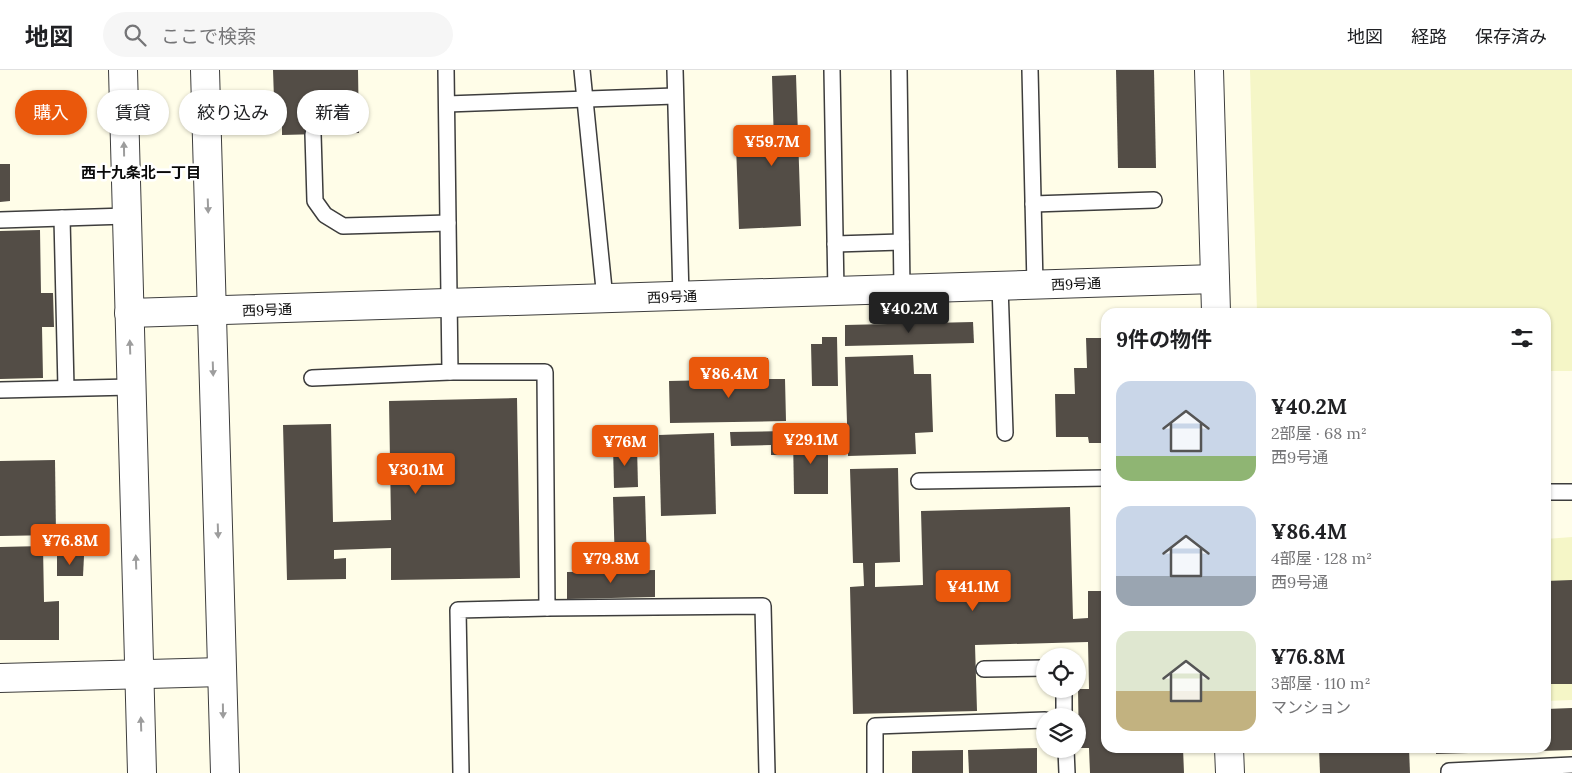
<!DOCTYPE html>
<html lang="ja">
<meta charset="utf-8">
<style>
:root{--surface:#fff;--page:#f6f6f6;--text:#202124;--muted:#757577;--line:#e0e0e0;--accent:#ea580c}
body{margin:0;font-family:Lora,"Noto Sans JP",serif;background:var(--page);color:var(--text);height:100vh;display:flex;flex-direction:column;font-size:19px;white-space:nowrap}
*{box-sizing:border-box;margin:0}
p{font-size:16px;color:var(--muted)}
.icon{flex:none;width:28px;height:28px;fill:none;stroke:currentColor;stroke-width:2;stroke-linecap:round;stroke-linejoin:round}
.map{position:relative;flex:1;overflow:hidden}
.drawer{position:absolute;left:1101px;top:238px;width:450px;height:445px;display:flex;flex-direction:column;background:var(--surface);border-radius:15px;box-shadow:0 1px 4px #0004}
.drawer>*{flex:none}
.guide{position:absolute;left:15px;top:20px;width:475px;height:45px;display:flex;gap:10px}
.controls{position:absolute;left:1036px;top:578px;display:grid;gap:10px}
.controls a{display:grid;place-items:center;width:50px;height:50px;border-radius:50%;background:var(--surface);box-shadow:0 1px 4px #0004;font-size:25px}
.price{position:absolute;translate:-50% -42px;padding:0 11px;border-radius:5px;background:var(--accent);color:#fff;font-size:16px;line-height:32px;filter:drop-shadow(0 1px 2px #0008)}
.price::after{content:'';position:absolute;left:50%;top:30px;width:15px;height:11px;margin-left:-8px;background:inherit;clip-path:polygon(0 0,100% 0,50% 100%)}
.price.active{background:#222;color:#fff}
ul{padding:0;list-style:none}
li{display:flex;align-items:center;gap:15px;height:125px;padding:0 15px}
li span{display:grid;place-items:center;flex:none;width:140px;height:100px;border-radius:15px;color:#555}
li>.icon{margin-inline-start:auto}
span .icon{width:60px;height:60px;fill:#fffc;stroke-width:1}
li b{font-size:21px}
h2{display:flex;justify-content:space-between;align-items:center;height:60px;padding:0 15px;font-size:21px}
.tag{padding:0 18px;border-radius:22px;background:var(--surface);box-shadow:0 1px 4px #0004;font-size:18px;line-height:45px}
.tag.active{background:var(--accent);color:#fff}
header{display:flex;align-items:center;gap:30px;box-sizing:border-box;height:70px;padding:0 25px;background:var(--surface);border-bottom:1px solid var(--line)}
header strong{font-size:24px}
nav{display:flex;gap:28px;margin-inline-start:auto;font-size:18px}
.search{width:350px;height:45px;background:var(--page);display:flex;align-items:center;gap:12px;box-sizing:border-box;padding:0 18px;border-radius:28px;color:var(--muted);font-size:19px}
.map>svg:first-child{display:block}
.farmland{fill:#f5f6c7}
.building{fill:#534d46}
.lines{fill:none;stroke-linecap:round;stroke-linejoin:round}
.service-casing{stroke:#3d3d3d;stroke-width:18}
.minor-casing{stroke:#3d3d3d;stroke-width:30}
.tertiary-casing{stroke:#3d3d3d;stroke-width:30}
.service{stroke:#fff;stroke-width:15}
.minor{stroke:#fff;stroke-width:28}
.tertiary{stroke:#fff;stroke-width:28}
.oneway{fill:#9d9d9d}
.labels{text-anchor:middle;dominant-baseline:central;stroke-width:5;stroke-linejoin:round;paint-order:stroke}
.street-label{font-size:14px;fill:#0a0a0a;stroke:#fff}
.neighbourhood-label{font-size:15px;font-weight:bold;fill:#0a0a0a;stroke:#fff}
</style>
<header>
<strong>地図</strong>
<div class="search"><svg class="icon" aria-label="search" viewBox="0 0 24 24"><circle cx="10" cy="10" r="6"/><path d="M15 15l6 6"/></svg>ここで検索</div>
<nav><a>地図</a><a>経路</a><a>保存済み</a></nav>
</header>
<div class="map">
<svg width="1572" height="703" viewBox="0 0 1572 703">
<rect width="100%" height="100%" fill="#fffde8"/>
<g class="farmland">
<path d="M1250,0h322v301h-26v-59h-289z"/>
<path d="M1572,467v163l-26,1v-162z"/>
</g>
<g class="building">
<path d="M273,0h85l1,63 -77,2v-37l-8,1z"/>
<path d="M1116,0h38l2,98h-38z"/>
<path d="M796,5l5,151 -62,3 -3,-84 38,-1 -2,-68z"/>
<path d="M0,94h10v37l-10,1z"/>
<path d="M40,160l1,63h12l1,34h-12l1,51 -43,1v-148z"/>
<path d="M973,252l1,21 -129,3v-21z"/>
<path d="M822,267h15l1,49h-26l-1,-42h11z"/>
<path d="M1086,268h20v105h-17l-1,-6h-32l-1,-43h20l-1,-26h13z"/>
<path d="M913,285l1,19h17l2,58 -18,1 1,21 -68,2 -3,-99z"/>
<path d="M756,288h12l1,21h16l1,42 -116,2 -1,-42 88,-2z"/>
<path d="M517,328l3,180 -129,2v-32l-57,2v9l12,-1v21l-59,1 -4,-155 48,-1 2,98 58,-2 -2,-119z"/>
<path d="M788,361v24h-17v-10l-40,1 -1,-14z"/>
<path d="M714,363l2,81 -55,2 -2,-81z"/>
<path d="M793,367h35v57h-34z"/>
<path d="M613,376h24l1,41 -24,1z"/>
<path d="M55,390l1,75 -56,1v-75z"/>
<path d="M898,398l2,94 -25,1v24l48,-2 -2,-74 149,-4 3,112 15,-1v-27h18v157h77l1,25h-94l-1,-25h-10l-1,-59h11l-1,-47 -113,3 2,66 -124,3 -3,-127 14,-1 -1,-23h-10l-3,-94z"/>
<path d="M645,426l2,70 -32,1 -2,-70z"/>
<path d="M43,476l1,56 15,-1v39h-59v-93z"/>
<path d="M57,485l27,1 -1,20h-26z"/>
<path d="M655,500v27l-88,2v-27z"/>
<path d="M1572,510v104h-26v-103z"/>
<path d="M1572,638v42l-136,4v-6h110v-39z"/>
<path d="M1037,678v25h-68l-1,-23z"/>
<path d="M1319,678h90l1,25h-90z"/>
<path d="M963,680v23h-51v-22z"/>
</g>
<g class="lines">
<g class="service-casing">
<g id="service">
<path d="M582,0l23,229"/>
<path d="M675,0l6,227"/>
<path d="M832,0l4,222"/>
<path d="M899,0l3,219"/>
<path d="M1030,0l5,215"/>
<path d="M447,34l228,-8"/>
<path d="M313,64l2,67 10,14 18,11 105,-3"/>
<path d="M1033,134l121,-4"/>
<path d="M62,148l4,170"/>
<path d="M0,150l126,-4"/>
<path d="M835,174l66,-2"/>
<path d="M1000,216l5,147"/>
<path d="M450,302h95l2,236 216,-2 4,167"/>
<path d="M312,308l138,-6 -4,-302"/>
<path d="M0,320l131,-3"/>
<path d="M919,411l187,-3"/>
<path d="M1546,422h26"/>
<path d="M984,599l61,-1"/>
<path d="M1064,619v27"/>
<path d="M1066,679l1,24"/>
<path d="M461,703l-3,-163 89,-2"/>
<path d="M875,703v-47l170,-6"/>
<path d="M1449,703v-2l123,-6"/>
</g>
</g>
<g class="minor-casing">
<g id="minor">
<path d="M1209,0l7,242"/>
<path d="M0,608l222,-6"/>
<path d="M1229,678l1,25"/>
</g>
</g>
<g class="tertiary-casing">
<g id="tertiary">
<path d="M123,0l19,703"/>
<path d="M205,0l20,703"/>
<path d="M129,243l1086,-34"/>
</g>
</g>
<use href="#service" class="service"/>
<use href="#minor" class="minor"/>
<use href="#tertiary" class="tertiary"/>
</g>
<defs><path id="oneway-solid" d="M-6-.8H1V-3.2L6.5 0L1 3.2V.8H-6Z" transform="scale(1.25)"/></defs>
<g class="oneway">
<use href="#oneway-solid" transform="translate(124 79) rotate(-91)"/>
<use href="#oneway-solid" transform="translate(208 136) rotate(88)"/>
<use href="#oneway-solid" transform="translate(130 277) rotate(-92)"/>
<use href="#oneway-solid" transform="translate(213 299) rotate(88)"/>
<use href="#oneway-solid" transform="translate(218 461) rotate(88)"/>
<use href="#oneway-solid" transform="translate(136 492) rotate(-92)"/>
<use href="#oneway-solid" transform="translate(223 641) rotate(89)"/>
<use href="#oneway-solid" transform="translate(141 654) rotate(-92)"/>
</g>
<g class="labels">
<g class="street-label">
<text transform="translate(1076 214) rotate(-2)">西9号通</text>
<text transform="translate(672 227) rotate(-2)">西9号通</text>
<text transform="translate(267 240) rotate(-2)">西9号通</text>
</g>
<g class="neighbourhood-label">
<text x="141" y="102">西十九条北一丁目</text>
</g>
</g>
</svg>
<div class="controls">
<a><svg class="icon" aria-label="locate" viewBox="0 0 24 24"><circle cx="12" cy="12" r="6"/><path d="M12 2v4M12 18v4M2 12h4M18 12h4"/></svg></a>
<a><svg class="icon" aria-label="layers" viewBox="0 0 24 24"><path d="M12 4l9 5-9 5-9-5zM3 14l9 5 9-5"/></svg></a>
</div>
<b class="price" style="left:772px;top:97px">¥59.7M</b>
<b class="price active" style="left:909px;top:264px">¥40.2M</b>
<b class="price" style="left:729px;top:329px">¥86.4M</b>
<b class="price" style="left:811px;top:395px">¥29.1M</b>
<b class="price" style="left:625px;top:397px">¥76M</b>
<b class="price" style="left:416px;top:425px">¥30.1M</b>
<b class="price" style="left:70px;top:496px">¥76.8M</b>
<b class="price" style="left:611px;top:514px">¥79.8M</b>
<b class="price" style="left:973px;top:542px">¥41.1M</b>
<div class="guide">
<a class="tag active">購入</a>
<a class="tag">賃貸</a>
<a class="tag">絞り込み</a>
<a class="tag">新着</a>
</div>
<section class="drawer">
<h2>9件の物件<svg class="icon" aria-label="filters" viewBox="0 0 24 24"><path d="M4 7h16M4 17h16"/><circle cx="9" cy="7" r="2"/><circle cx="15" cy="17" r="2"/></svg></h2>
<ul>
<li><span style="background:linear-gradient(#c9d6e8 75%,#8fb573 0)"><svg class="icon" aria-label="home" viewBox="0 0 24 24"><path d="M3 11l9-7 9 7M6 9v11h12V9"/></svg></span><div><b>¥40.2M</b><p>2部屋 · 68 m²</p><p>西9号通</p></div></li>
<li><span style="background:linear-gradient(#c9d6e8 70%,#9aa5b1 0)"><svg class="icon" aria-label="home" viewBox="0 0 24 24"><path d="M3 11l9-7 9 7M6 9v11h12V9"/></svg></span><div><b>¥86.4M</b><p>4部屋 · 128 m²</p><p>西9号通</p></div></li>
<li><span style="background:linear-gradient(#dfe7d0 60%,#c2b280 0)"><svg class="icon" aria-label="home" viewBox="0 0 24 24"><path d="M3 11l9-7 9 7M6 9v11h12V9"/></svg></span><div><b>¥76.8M</b><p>3部屋 · 110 m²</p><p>マンション</p></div></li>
</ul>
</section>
</div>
